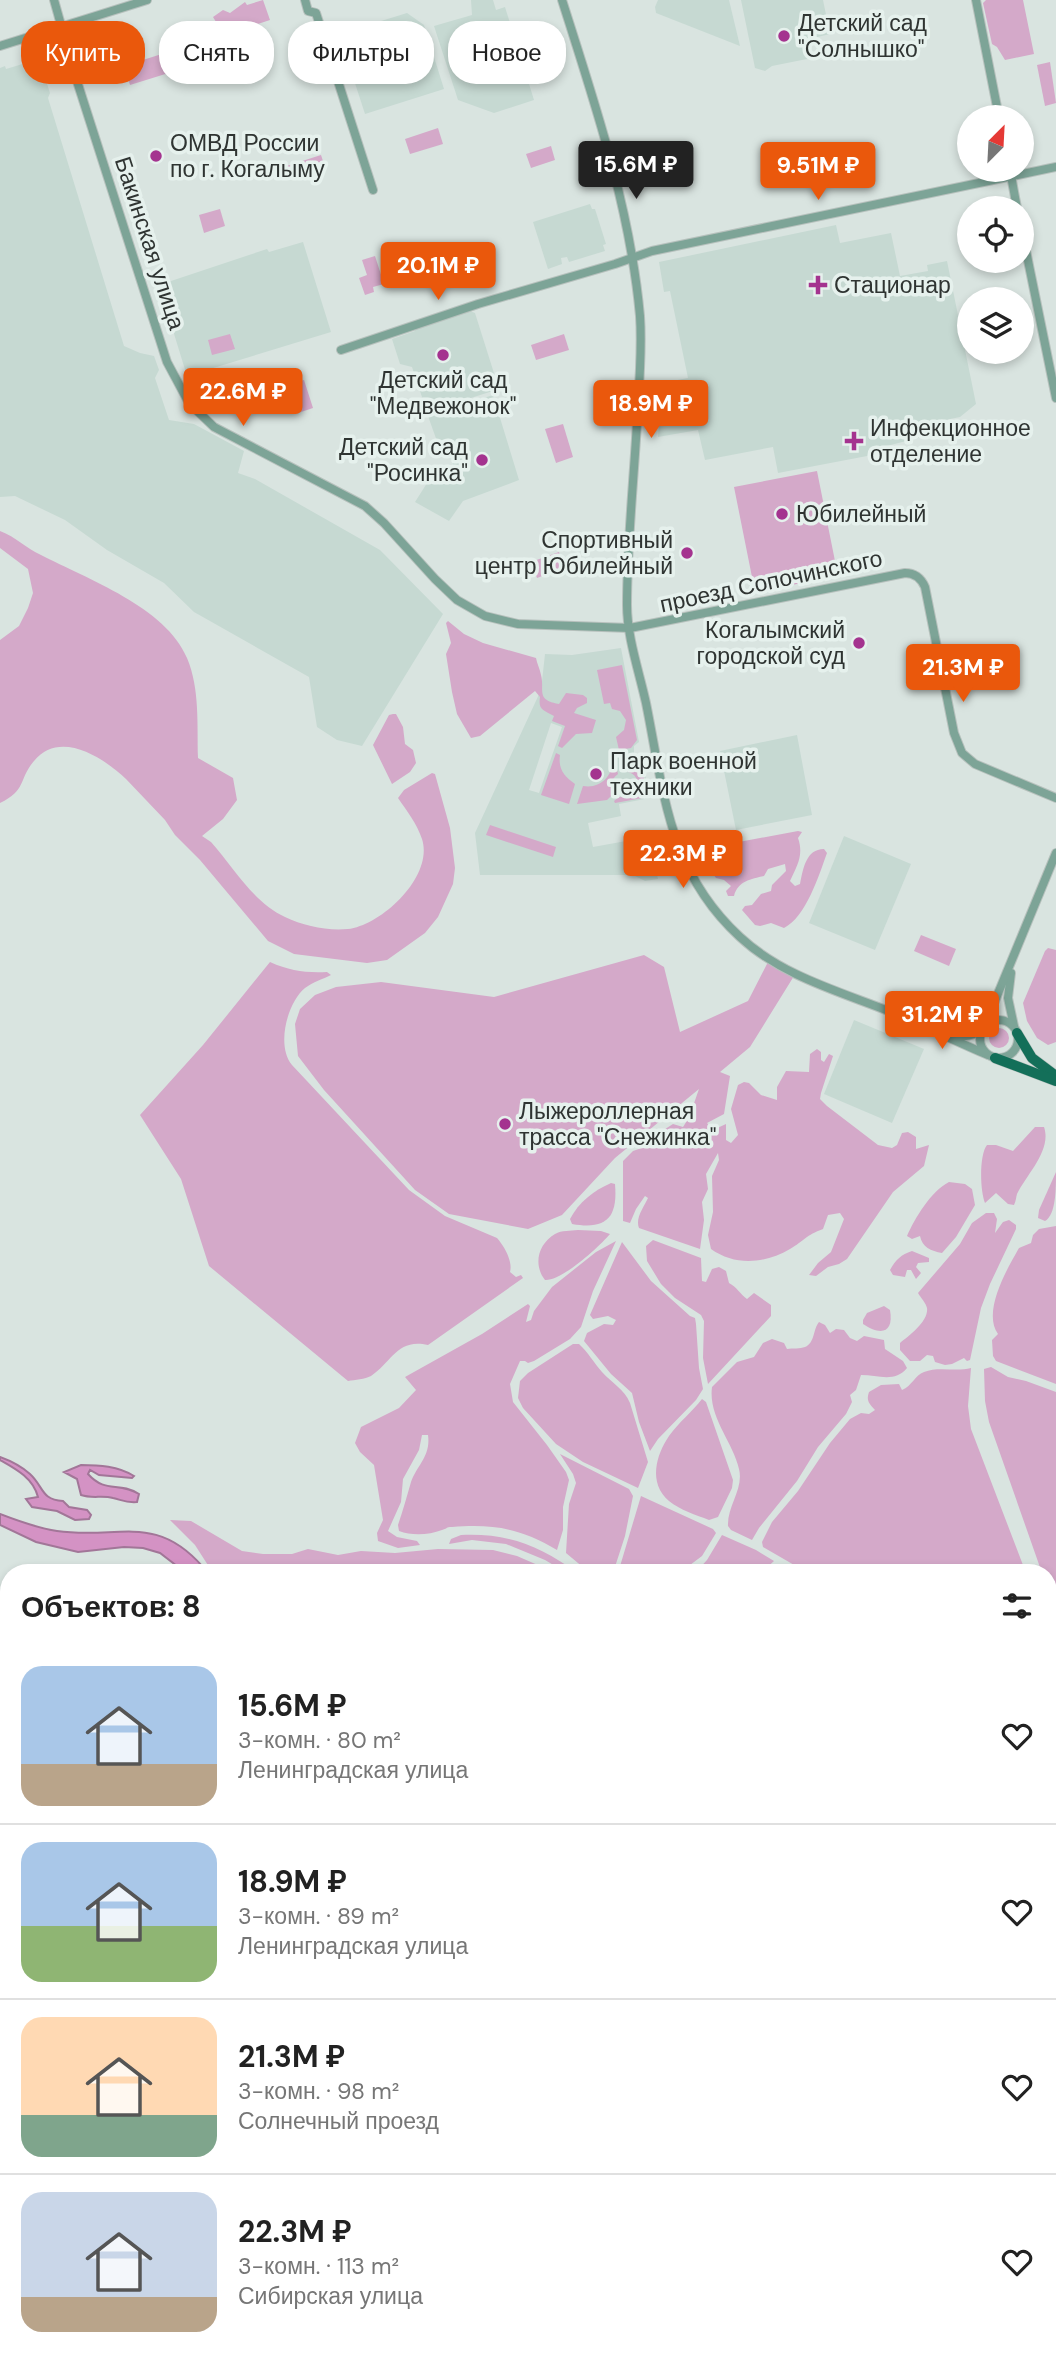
<!DOCTYPE html>
<html lang="ru">
<meta charset="utf-8">
<style>
:root{--surface:#fff;--page:#f2f2f2;--text:#222;--muted:#767676;--line:#e0e0e0;--accent:#ea580c}
body{margin:0;font-family:"DM Sans",sans-serif;background:var(--page);color:var(--text);height:100vh;display:flex;flex-direction:column;font-size:26px;white-space:nowrap}
*{box-sizing:border-box;margin:0}
p{font-size:23px;color:var(--muted)}
.icon{flex:none;width:38px;height:38px;fill:none;stroke:currentColor;stroke-width:2;stroke-linecap:round;stroke-linejoin:round}
.map{position:relative;flex:1;overflow:hidden}
.drawer{position:absolute;left:0px;top:1564px;width:1057px;height:800px;display:flex;flex-direction:column;background:var(--surface);border-radius:28px 28px 0 0;box-shadow:0 4px 10px #0003}
.drawer>*{flex:none}
.banner{position:absolute;left:21px;top:21px;width:700px;height:63px;display:flex;gap:14px}
.needle{width:46px;rotate:24deg}
.buttons{position:absolute;left:957px;top:105px;display:grid;gap:14px}
.buttons a{display:grid;place-items:center;width:77px;height:77px;border-radius:50%;background:var(--surface);box-shadow:0 4px 10px #0003;font-size:35px}
.price{position:absolute;translate:-50% -60px;padding:0 16px;border-radius:7px;background:var(--accent);color:#fff;font-size:23px;line-height:46px;filter:drop-shadow(0 2px 4px #0008)}
.price::after{content:'';position:absolute;left:50%;top:42px;width:21px;height:16px;margin-left:-10px;background:inherit;clip-path:polygon(0 0,100% 0,50% 100%)}
.price.current{background:#222;color:#fff}
ul{padding:0;list-style:none}
li{display:flex;align-items:center;gap:21px;height:175px;padding:0 21px}
li+li{border-top:2px solid var(--line)}
li span{display:grid;place-items:center;flex:none;width:196px;height:140px;border-radius:21px;color:#555}
li>.icon{margin-inline-start:auto}
span .icon{width:84px;height:84px;fill:#fffc;stroke-width:1}
li b{font-size:30px}
h2{display:flex;justify-content:space-between;align-items:center;height:84px;padding:0 21px;font-size:30px}
.pill{padding:0 24px;border-radius:28px;background:var(--surface);box-shadow:0 4px 10px #0003;font-size:24px;line-height:63px}
.pill.current{background:var(--accent);color:#fff}
.map>svg:first-child{display:block}
.built{fill:#c6d9d2;fill-rule:evenodd}
.green{fill:#d4a9c9}
.water{fill:#d492c4;stroke:#a27698;stroke-width:2}
.lines{fill:none;stroke-linecap:round;stroke-linejoin:round}
.minor-casing{stroke:#b7c1bd;stroke-width:10}
.major-casing{stroke:#b7c1bd;stroke-width:11}
.minor{stroke:#7da497;stroke-width:8}
.major{stroke:#136f59;stroke-width:10}
.poi-dot{fill:#a4338f;stroke:#e6f1ed;stroke-width:2.5}
.labels{text-anchor:middle;dominant-baseline:central;stroke-width:7;stroke-linejoin:round;paint-order:stroke}
.poi-label{font-size:23px;fill:#2f3432;stroke:#e6f1ed;text-anchor:start}
.street-label{font-size:23px;fill:#2f3432;stroke:#e6f1ed}
</style>
<div class="map">
<svg width="1056" height="2363" viewBox="0 0 1056 2363">
<rect width="100%" height="100%" fill="#d9e4e0"/>
<g class="built">
<path d="M471,0h22l3,10 9,-3 29,93 -40,13 -36,-13 -24,-74 38,-11z"/>
<path d="M658,0h71l11,46 -84,-33 -1,-6z"/>
<path d="M741,0h82l7,34 -21,5 3,19 -40,8 -7,5 -10,-3z"/>
<path d="M407,13l17,12 20,64 -79,25 -26,-80z"/>
<path d="M39,59l11,34 -2,5 76,248 16,7 14,3 5,14 -4,8 14,42 25,4 50,27 -6,22 17,6 125,71 63,64 -81,132 -25,-6 -20,-13 -8,-50 -115,-65 -30,-29 -57,-33 -42,-30 -50,-24 -15,1v-429l5,-2 1,3z"/>
<path d="M590,204l2,5h3l11,35 -3,1 2,6 -36,11 -2,-5 -6,1 1,6 -14,5 -15,-47z"/>
<path d="M836,225l4,18 51,-10 9,43 28,-5 -1,-6 20,-4 29,143 -16,13 -34,7 -3,4 2,8 -38,10 1,6 -110,21 -5,-26 -68,13 -7,-30 -40,7 4,-54 26,-5 -18,-87 -6,1 -5,-30z"/>
<path d="M303,242l28,90 -144,44 -28,-91 108,-36 2,3z"/>
<path d="M470,311l5,2 24,76 -72,23 -15,-45 -12,-3 -8,-25 23,-8v-2z"/>
<path d="M493,395l26,85 -56,21 -14,20 -34,-19 14,-22 25,-14 -9,-24 -7,2 -10,-28z"/>
<path d="M621,648l18,94 -5,4v9l8,4 8,39 -31,6 2,12 -33,7 5,24 33,-6 2,12 23,-5 7,31 -13,2 -12,-6h-153l-5,-42 66,-143 4,-36 27,1zM551,723l11,4 -23,66 -10,-3z"/>
<path d="M797,735l15,80 -76,15 -16,-79z"/>
<path d="M844,836l67,28 -36,86 -66,-27z"/>
<path d="M854,1020l70,29 -32,74 -68,-29z"/>
</g>
<g class="green">
<path d="M263,0l7,20 -46,15 -11,-18 10,-7 7,3 15,-11 2,3z"/>
<path d="M986,0h37l11,54 -29,6 -8,-13 -5,-3 -9,-41z"/>
<path d="M168,52l7,19 -45,14 -6,-19z"/>
<path d="M1050,62l6,41 -11,3 -8,-41z"/>
<path d="M438,128l5,16 -33,10 -5,-15z"/>
<path d="M551,146l4,14 -24,8 -5,-14z"/>
<path d="M321,155l2,6 -50,16 -2,-6z"/>
<path d="M220,209l5,17 -21,7 -5,-18z"/>
<path d="M375,256l9,28 -11,3 1,5 -9,3 -6,-17 8,-3 -5,-15z"/>
<path d="M230,334l5,15 -23,6 -4,-15z"/>
<path d="M564,334l5,16 -33,10 -5,-15z"/>
<path d="M304,380l9,28 -15,5 -2,-7 -14,4 -7,-22z"/>
<path d="M563,424l10,33 -17,6 -11,-34z"/>
<path d="M817,471l21,105 -83,16 -21,-105z"/>
<path d="M0,531c16,6 26,17 41,24 46,24 125,52 146,103 13,31 10,67 11,100l35,20 4,22 -14,19 -21,17 9,6c23,26 42,60 74,75 19,9 42,14 63,12 34,-4 86,-53 74,-90 -5,-15 -15,-28 -24,-41l6,-8 28,-17 3,1 15,54 5,40 -2,16 -15,33 -13,16 -38,27 -20,3 -73,-9 -26,-13 -68,-81 -25,-25 -10,-15 -39,-41c-22,-21 -66,-50 -92,-18 -16,19 -7,29 -34,42v-163l19,-14 9,-18 5,-15 -5,-24 -28,-21z"/>
<path d="M559,552l5,16 -27,10 -6,-16z"/>
<path d="M448,621l16,13 19,9 53,15c1,6 4,11 5,17 4,15 -6,25 18,29l7,-11 17,2 4,3v5l-10,5 -3,5 22,7 -4,13 -16,1 -14,14 -4,-2 7,-20 -13,-5 2,-5c-11,-6 -16,-6 -14,-19l-5,-6 -55,45 -9,2 -14,-24 -5,-22 -6,-38 5,-11 -5,-20z"/>
<path d="M622,665l15,75 -6,8 -12,2 -3,-13 8,-7 2,-10 -6,-9 -8,-2 -2,-6 -6,1 -7,-34z"/>
<path d="M393,714h3l7,13 2,17 8,6 3,13 -6,9 -18,12 -19,-39 16,-30z"/>
<path d="M556,753l4,2c-2,14 4,21 15,29l-6,20 -28,-9z"/>
<path d="M632,755l8,5 8,37 -33,6 -1,-2 5,-4h11l8,-9c0,-11 -4,-16 -15,-17l-3,-14z"/>
<path d="M614,759l4,15c-7,5 -9,12 -4,19l-7,7 -30,4 6,-18c18,3 29,-10 31,-27z"/>
<path d="M490,825l66,22 -3,10 -67,-22z"/>
<path d="M798,831l4,1 -4,6c6,17 -1,28 -8,43l5,5 5,-2c3,-15 6,-35 24,-35l3,4c-8,22 -21,64 -43,75l-13,-5 -11,3 -5,-1 -13,-15 3,-4 7,-1 9,-11 10,-3 1,-6 14,-14 -1,-7 -17,5 -4,7c-13,3 -26,5 -30,20h-6l-2,-5 5,-5 -7,-6 -8,-2 -17,-24 3,-9 -6,-7 3,-4h12l2,9 -5,10 8,8 12,-17z"/>
<path d="M921,935l35,14 -7,17 -35,-15z"/>
<path d="M1048,948l8,2v92l-8,3 -11,-7 -10,-17 -4,-18 22,-52z"/>
<path d="M644,955l20,12 16,65 68,-31 20,-39 26,14 -44,71 -30,25 10,4 -6,38 -17,9 6,7 13,-6v16l5,3 7,-8 -7,-26 7,-24 6,-3 5,1 12,12 16,5v-13l9,-16 23,1 1,-18 7,-5 4,3v8l3,2 5,-8 4,2 -12,37 -1,6 7,7 51,39 14,3 5,-3 5,-12 6,-1 8,5v12l13,-4 -5,21 -31,26 -46,67 -8,5 -11,3 -12,9 -7,-1 9,-12 13,-11 13,-33 -4,-6 -12,2 -5,14c-17,6 -19,12 -33,20 -26,15 -55,17 -79,0l-3,-14 5,-23 -1,-36 7,-16 -1,-7 -12,21 2,15 -6,13 2,18 -4,29 -61,-21c-4,-10 5,-21 9,-30l-3,-2 -9,13 -6,14 -7,-2v-60l10,-10 23,-8 6,-12 11,-7 10,3c8,-11 11,-25 16,-38l-84,69 -53,57 -34,14 -79,-15 -34,-24 -91,-100 -26,-34 -3,-32 5,-15 15,-14 21,-8 45,-5 113,15z"/>
<path d="M270,962c20,9 36,11 57,10l4,3c-8,4 -18,7 -26,13 -18,15 -29,58 -13,77l117,125 36,26 52,22c7,8 16,23 13,34l6,5 5,-2 2,3 -95,67c-31,-7 -36,17 -57,31 -6,3 -16,4 -23,5l-139,-115 -28,-87 -41,-64 63,-70z"/>
<circle cx="999" cy="1038" r="10"/>
<path d="M1035,1127h9c8,23 -17,47 -27,67 -1,3 -1,7 -3,11l-6,-1 -12,-11 -11,10c-5,-12 -6,-48 2,-58h9l17,6z"/>
<path d="M1056,1172c0,16 0,43 -11,49l-7,-3 1,-8z"/>
<path d="M949,1182l16,2 7,5 3,16 -19,32 -14,16c-11,-2 -20,-6 -22,-17l-8,3 -5,-3c8,-18 24,-45 42,-54z"/>
<path d="M611,1183l4,1c3,34 -9,46 -43,40l-2,-5c9,-17 23,-28 41,-36z"/>
<path d="M986,1213h8l3,6 -2,14 8,-11 6,-2 7,5v4l-26,55 -9,24 -11,52 -3,1 -3,-3 -12,6 -7,1 -10,-3 -2,-6 -6,-1 -7,6h-10l-10,-11v-7c9,-7 29,-22 27,-35 -1,-5 -6,-10 -9,-15l42,-49 12,-21z"/>
<path d="M1056,1226v158l-60,-23 -3,-5 -1,-16 6,-6c-16,-22 9,-65 21,-86l12,-5 2,-8 6,-6z"/>
<path d="M578,1230l23,1 9,3c-11,13 -48,47 -65,46 -12,-15 -7,-36 10,-46 7,-4 15,-3 23,-4z"/>
<path d="M653,1240l48,18 1,23 4,1 6,-13 7,-2 7,4 3,12c8,4 11,11 18,16l7,-6 17,12v11l-63,68 -5,-26 1,-37 -3,-6 -26,-17 -14,-14 -14,-23 -1,-15z"/>
<path d="M616,1241l-23,50 -12,36 -11,12 -36,22 -6,2 -3,-2h-5l-10,23 3,18 34,43 19,27 3,8 -6,27v23l-6,20c-37,-22 -63,-26 -105,-23 -7,0 -3,1 -10,3 -13,5 -30,6 -43,1l-1,-6c5,-15 9,-29 13,-43 6,-17 20,-26 17,-47h-6l-3,15 -16,29 -2,23 -13,29 9,6 20,4 3,4 -22,3 -20,-7 -1,-8 6,-13 -9,-55 -14,-13 -5,-9 6,-16 38,-19 17,-18 -11,-13 77,-43 46,-30 2,2 -4,16 5,-2 3,-9 18,-24 44,-35z"/>
<path d="M622,1242l29,39 39,35 5,2 1,6 3,44 4,21 -7,11 -38,39 -8,12 -11,-29 -7,-29 -21,-19 -27,-33 3,-8 17,-9 9,1 3,-5 -8,-4 -15,3 -3,-4z"/>
<path d="M912,1251l17,7v4l-11,1 -2,4 5,6 -5,6 -5,-9h-4l-2,7 -12,-2 -3,-5c6,-11 11,-15 22,-19z"/>
<path d="M884,1306l6,4c4,23 -9,26 -27,14v-4l4,-7z"/>
<path d="M819,1322l6,3 5,8 6,-4 8,1 6,8 7,3 7,-5 20,4 1,9 18,12 4,7c-12,15 -29,7 -46,7l-5,15 -6,5 2,7 -6,12 -28,33 -21,34 -38,47 -7,12 -21,-10 -3,-4c-1,-20 16,-37 11,-57 -6,-27 -31,-52 -27,-82l25,-25 17,-5 9,-14 9,-4 12,4 3,6c6,-1 13,0 18,-2 10,-4 8,-18 14,-25z"/>
<path d="M573,1344h6c9,8 15,19 23,28 10,11 22,17 28,31l18,59 -10,26 -55,-26 -27,-18 -33,-36 -5,-10 2,-17 8,-8z"/>
<path d="M991,1367l17,10 18,4 30,11v225l-8,-23v-21h-6l-53,-151 -4,-21 -1,-32z"/>
<path d="M971,1368l-3,38 3,23 55,144h-218l-45,-26 -1,-5 10,-20 26,-31 32,-48 20,-24 11,-6 8,1 6,-4c-6,-7 -9,-9 -6,-18l12,-7 18,-1 3,6c10,-4 13,-15 22,-18 14,-6 32,0 47,-4z"/>
<path d="M702,1399l4,3 27,78 -1,8 -14,29 -9,3c-13,-5 -29,-10 -40,-19 -21,-18 -13,-46 0,-65 10,-14 23,-24 33,-37z"/>
<path d="M560,1454l69,35 4,7 -8,40 -12,37h-23l-24,-20 3,-49 7,-21 -3,-9z"/>
<path d="M641,1496l72,33 3,4 -14,23 -12,9 -3,8h-69z"/>
<path d="M170,1520l21,1 51,30 21,3h29l16,-5 30,6 23,-4 34,2 43,-4 55,1 24,6 39,17h-343l-18,-28z"/>
<path d="M461,1535c49,-2 78,11 117,38h-11l-22,-13 -39,-16 -34,-4 -23,4 2,-5z"/>
<path d="M722,1535l34,15 18,11 -13,12h-66l12,-13z"/>
<path d="M1056,1679v54l-8,11v-58z"/>
<path d="M1056,1786v116l-7,3 7,7v97l-8,-1v-205z"/>
<path d="M9,1842v106l-4,-18 -5,-10v-74z"/>
<path d="M9,2008v64l-9,4v-57z"/>
<path d="M1048,2014l8,1v304l-8,2z"/>
<path d="M9,2119v72h-9v-69z"/>
<path d="M0,2243l9,1v112h163l-4,7h-161l2,-3 -9,-16z"/>
<path d="M189,2356h49l5,7h-60z"/>
<path d="M259,2356h317l-8,7h-308z"/>
<path d="M617,2356h47v7h-55z"/>
<path d="M728,2356h164l5,7h-171z"/>
</g>
<g class="water">
<path d="M0,1457c11,4 21,9 30,17 14,13 11,26 33,27l6,6 18,3 4,5 -2,4 -14,1 -18,-9 -25,-4 -6,-8 12,-2c-5,-19 -22,-28 -38,-37z"/>
<path d="M81,1465c18,0 37,1 53,11l-2,2 -33,-3 -9,-5 -2,4c18,20 30,7 51,20l-2,8c-11,1 -15,-2 -24,-4 -11,-3 -21,1 -32,-3l-4,-16 -13,-7z"/>
<path d="M0,1514c18,7 38,14 57,17 61,9 98,-19 146,36v6h-17l-26,-20 -17,-5 -19,-1 -46,5 -42,-10 -36,-17z"/>
<path d="M0,1920c11,20 12,61 9,85 -1,5 -5,10 -9,14z"/>
<path d="M1056,2325v38h-64l8,-7h48v-29z"/>
<path d="M902,2356h37l34,7h-69z"/>
</g>
<g class="lines">
<g class="minor-casing">
<g id="minor">
<path d="M54,0l21,75 92,287 22,41 25,24 151,79 19,17 51,56 22,21 28,16 33,8 112,4 275,-55c10,0 16,5 20,14l29,146 8,20 13,11 81,34"/>
<path d="M305,0l3,11 8,2 57,177"/>
<path d="M562,0c33,104 68,207 78,316 2,29 0,59 -2,88 -3,66 -11,134 -11,201 0,32 12,66 19,98 18,89 22,168 94,234 43,40 102,55 156,77 31,13 61,28 92,41"/>
<path d="M976,0l23,117"/>
<path d="M0,46l147,-46"/>
<path d="M1010,170l7,38"/>
<path d="M1022,231l34,167"/>
<path d="M341,350l137,-46 137,-40 37,-13 404,-84"/>
<path d="M1011,973l-3,25 6,28"/>
<circle cx="999" cy="1039" r="19"/>
<path d="M985,1025l71,-172"/>
<path d="M944,1032c14,4 25,8 37,-3"/>
</g>
</g>
<g class="major-casing">
<g id="major">
<path d="M1017,1033l15,25 24,18"/>
<path d="M995,1058l61,23"/>
</g>
</g>
<use href="#minor" class="minor"/>
<use href="#major" class="major"/>
</g>
<g class="poi-dot">
<circle cx="784" cy="36" r="7"/>
<circle cx="156" cy="156" r="7"/>
<path d="M814.5 274.5h7v7h7v7h-7v7h-7v-7h-7v-7h7z"/>
<circle cx="443" cy="355" r="7"/>
<path d="M850.5 430.5h7v7h7v7h-7v7h-7v-7h-7v-7h7z"/>
<circle cx="482" cy="460" r="7"/>
<circle cx="782" cy="514" r="7"/>
<circle cx="687" cy="553" r="7"/>
<circle cx="859" cy="643" r="7"/>
<circle cx="596" cy="774" r="7"/>
<circle cx="505" cy="1124" r="7"/>
</g>
<g class="labels">
<g class="poi-label">
<text x="798" y="23">Детский сад<tspan x="798" dy="26">"Солнышко"</tspan></text>
<text x="170" y="143">ОМВД России<tspan x="170" dy="26">по г. Когалыму</tspan></text>
<text x="834" y="285">Стационар</text>
<text x="443" y="380" text-anchor="middle">Детский сад<tspan x="443" dy="26">"Медвежонок"</tspan></text>
<text x="870" y="428">Инфекционное<tspan x="870" dy="26">отделение</tspan></text>
<text x="468" y="447" text-anchor="end">Детский сад<tspan x="468" dy="26">"Росинка"</tspan></text>
<text x="796" y="514">Юбилейный</text>
<text x="673" y="540" text-anchor="end">Спортивный<tspan x="673" dy="26">центр Юбилейный</tspan></text>
<text x="845" y="630" text-anchor="end">Когалымский<tspan x="845" dy="26">городской суд</tspan></text>
<text x="610" y="761">Парк военной<tspan x="610" dy="26">техники</tspan></text>
<text x="519" y="1111">Лыжероллерная<tspan x="519" dy="26">трасса "Снежинка"</tspan></text>
</g>
<g class="street-label">
<text transform="translate(150 243) rotate(72)">Бакинская улица</text>
<text transform="translate(771 581) rotate(-12)">проезд Сопочинского</text>
</g>
</g>
</svg>
<div class="buttons">
<a><svg class="needle" viewBox="-14 -14 28 28"><path d="M0-13l5 13h-10z" fill="#e53935"/><path d="M0 13l5-13h-10z" fill="#767676"/></svg></a>
<a><svg class="icon" aria-label="locate" viewBox="0 0 24 24"><circle cx="12" cy="12" r="6"/><path d="M12 2v4M12 18v4M2 12h4M18 12h4"/></svg></a>
<a><svg class="icon" aria-label="layers" viewBox="0 0 24 24"><path d="M12 4l9 5-9 5-9-5zM3 14l9 5 9-5"/></svg></a>
</div>
<b class="price current" style="left:636px;top:201px">15.6M ₽</b>
<b class="price" style="left:818px;top:202px">9.51M ₽</b>
<b class="price" style="left:438px;top:302px">20.1M ₽</b>
<b class="price" style="left:243px;top:428px">22.6M ₽</b>
<b class="price" style="left:651px;top:440px">18.9M ₽</b>
<b class="price" style="left:963px;top:704px">21.3M ₽</b>
<b class="price" style="left:683px;top:890px">22.3M ₽</b>
<b class="price" style="left:942px;top:1051px">31.2M ₽</b>
<div class="banner">
<a class="pill current">Купить</a>
<a class="pill">Снять</a>
<a class="pill">Фильтры</a>
<a class="pill">Новое</a>
</div>
<section class="drawer">
<h2>Объектов: 8<svg class="icon" aria-label="filters" viewBox="0 0 24 24"><path d="M4 7h16M4 17h16"/><circle cx="9" cy="7" r="2"/><circle cx="15" cy="17" r="2"/></svg></h2>
<ul>
<li><span style="background:linear-gradient(#a9c7e8 70%,#b9a48a 0)"><svg class="icon" aria-label="home" viewBox="0 0 24 24"><path d="M3 11l9-7 9 7M6 9v11h12V9"/></svg></span><div><b>15.6M ₽</b><p>3-комн. · 80 m²</p><p>Ленинградская улица</p></div><svg class="icon" aria-label="heart" viewBox="0 0 24 24"><path d="M12 20l-8-8c-3-5 5-10 8-4 3-6 11-1 8 4z"/></svg></li>
<li><span style="background:linear-gradient(#a9c7e8 60%,#8fb573 0)"><svg class="icon" aria-label="home" viewBox="0 0 24 24"><path d="M3 11l9-7 9 7M6 9v11h12V9"/></svg></span><div><b>18.9M ₽</b><p>3-комн. · 89 m²</p><p>Ленинградская улица</p></div><svg class="icon" aria-label="heart" viewBox="0 0 24 24"><path d="M12 20l-8-8c-3-5 5-10 8-4 3-6 11-1 8 4z"/></svg></li>
<li><span style="background:linear-gradient(#ffd9b3 70%,#7fa58c 0)"><svg class="icon" aria-label="home" viewBox="0 0 24 24"><path d="M3 11l9-7 9 7M6 9v11h12V9"/></svg></span><div><b>21.3M ₽</b><p>3-комн. · 98 m²</p><p>Солнечный проезд</p></div><svg class="icon" aria-label="heart" viewBox="0 0 24 24"><path d="M12 20l-8-8c-3-5 5-10 8-4 3-6 11-1 8 4z"/></svg></li>
<li><span style="background:linear-gradient(#c9d6e8 75%,#b9a48a 0)"><svg class="icon" aria-label="home" viewBox="0 0 24 24"><path d="M3 11l9-7 9 7M6 9v11h12V9"/></svg></span><div><b>22.3M ₽</b><p>3-комн. · 113 m²</p><p>Сибирская улица</p></div><svg class="icon" aria-label="heart" viewBox="0 0 24 24"><path d="M12 20l-8-8c-3-5 5-10 8-4 3-6 11-1 8 4z"/></svg></li>
</ul>
</section>
</div>
